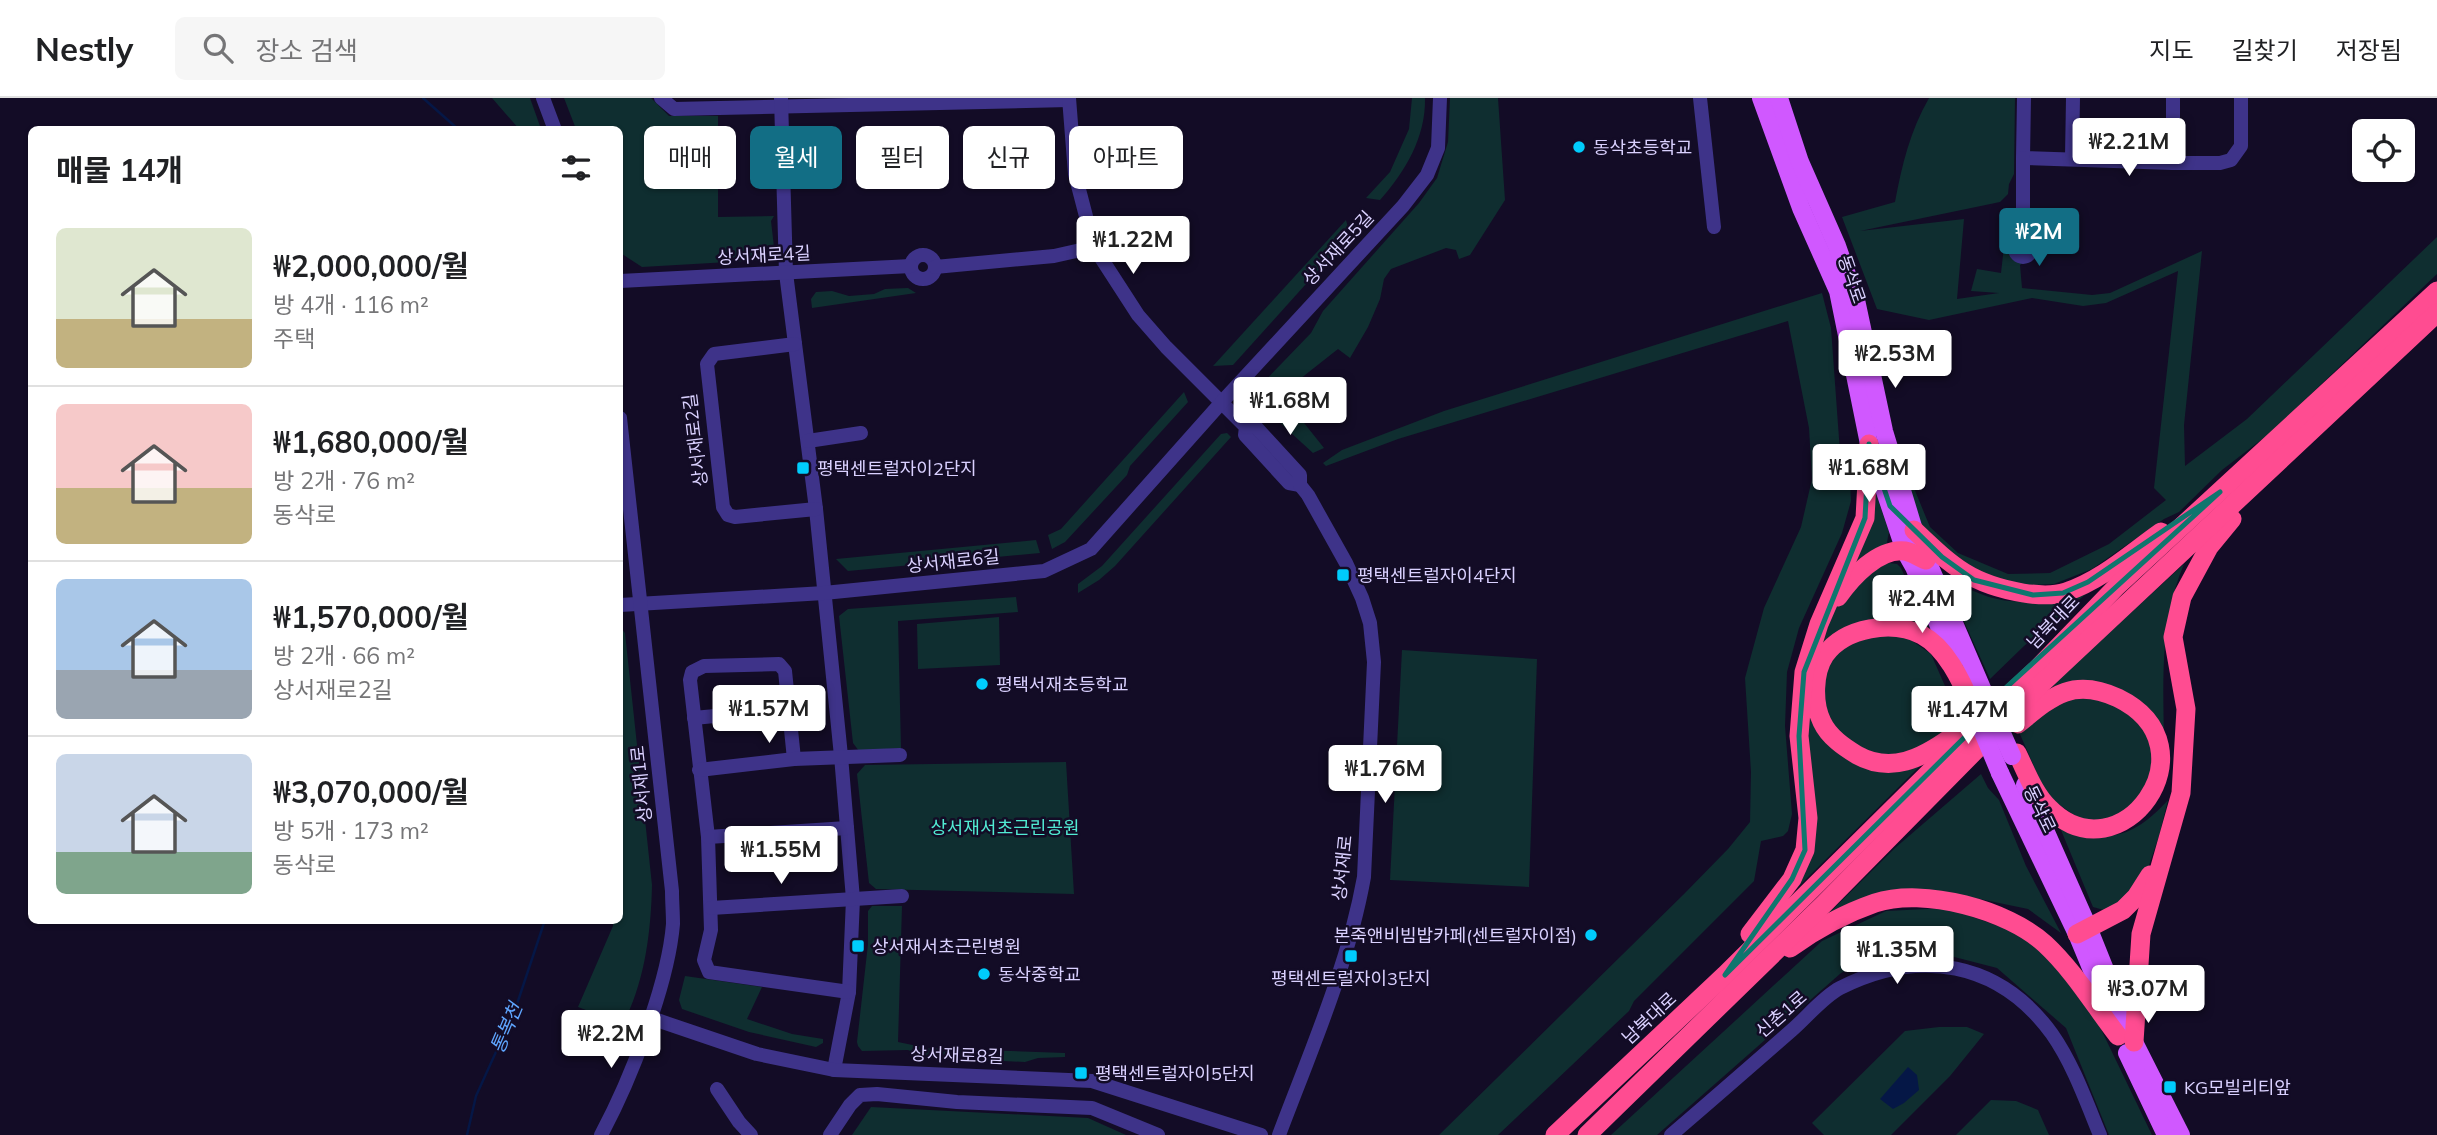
<!DOCTYPE html>
<html lang="ko">
<meta charset="utf-8">
<style>
:root{--surface:#fff;--page:#f6f6f6;--text:#202124;--muted:#757577;--line:#e0e0e0;--accent:#126e85}
body{margin:0;font-family:Mulish,"Noto Sans KR",sans-serif;background:var(--page);color:var(--text);height:100vh;display:flex;flex-direction:column;font-size:26px;white-space:nowrap}
*{box-sizing:border-box;margin:0}
p{font-size:23px;color:var(--muted)}
.icon{flex:none;width:38px;height:38px;fill:none;stroke:currentColor;stroke-width:2;stroke-linecap:round;stroke-linejoin:round}
.map{position:relative;flex:1;overflow:hidden}
.sheet{position:absolute;left:28px;top:28px;width:595px;height:798px;display:flex;flex-direction:column;background:var(--surface);border-radius:10px;box-shadow:0 2px 5px #0004}
.sheet>*{flex:none}
.banner{position:absolute;left:644px;top:28px;width:665px;height:63px;display:flex;gap:14px}
.controls{position:absolute;left:2352px;top:21px;display:grid;gap:14px}
.controls a{display:grid;place-items:center;width:63px;height:63px;border-radius:10px;background:var(--surface);box-shadow:0 2px 5px #0004;font-size:35px}
.price{position:absolute;translate:-50% -60px;padding:0 16px;border-radius:7px;background:#fff;color:#222;font-size:23px;line-height:46px;filter:drop-shadow(0 2px 4px #0008)}
.price::after{content:'';position:absolute;left:50%;top:42px;width:21px;height:16px;margin-left:-10px;background:inherit;clip-path:polygon(0 0,100% 0,50% 100%)}
.price.selected{background:var(--accent);color:#fff}
ul{padding:0;list-style:none}
li{display:flex;align-items:center;gap:21px;height:175px;padding:0 28px}
li+li{border-top:2px solid var(--line)}
li span{display:grid;place-items:center;flex:none;width:196px;height:140px;border-radius:10px;color:#555}
li>.icon{margin-inline-start:auto}
span .icon{width:84px;height:84px;fill:#fffc;stroke-width:1}
li b{font-size:30px}
h2{display:flex;justify-content:space-between;align-items:center;height:84px;padding:0 28px;font-size:30px}
.pill{padding:0 24px;border-radius:10px;background:var(--surface);box-shadow:0 2px 5px #0004;font-size:24px;line-height:63px}
.pill.selected{background:var(--accent);color:#fff}
header{display:flex;align-items:center;gap:42px;box-sizing:border-box;height:98px;padding:0 35px;background:var(--surface);border-bottom:2px solid var(--line)}
header strong{font-size:33px}
nav{display:flex;gap:38px;margin-inline-start:auto;font-size:24px}
.search{width:490px;height:63px;background:var(--page);display:flex;align-items:center;gap:18px;box-sizing:border-box;padding:0 24px;border-radius:10px;color:var(--muted);font-size:26px}
.map>svg:first-child{display:block}
.green{fill:#0f2e30}
.water{fill:#051746}
.lines{fill:none;stroke-linecap:round;stroke-linejoin:round}
.stream{stroke:#051746;stroke-width:2.5}
.minor{stroke:#3e3389;stroke-width:14}
.major{stroke:#d058ff;stroke-width:18}
.highway{stroke:#ff4c91;stroke-width:19}
.major-bridge{stroke:#d058ff;stroke-width:18}
.marked{fill:none;stroke:#0f766e;stroke-width:5;stroke-linejoin:round}
.poi-dot{fill:#00ccfc;stroke:#130c26;stroke-width:2.5}
.labels{text-anchor:middle;dominant-baseline:central;stroke-width:5;stroke-linejoin:round;paint-order:stroke}
.poi-label{font-size:18px;fill:#dad1ff;stroke:#130c26;text-anchor:start}
.street-label{font-size:18px;fill:#dad1ff;stroke:#130c26}
.park-label{font-size:18px;fill:#51ebd3;stroke:#130c26}
.water-label{font-size:19px;font-style:italic;fill:#5fa6ff;stroke:#130c26}
</style>
<header>
<strong>Nestly</strong>
<div class="search"><svg class="icon" aria-label="search" viewBox="0 0 24 24"><circle cx="10" cy="10" r="6"/><path d="M15 15l6 6"/></svg>장소 검색</div>
<nav><a>지도</a><a>길찾기</a><a>저장됨</a></nav>
</header>
<div class="map">
<svg width="2437" height="1037" viewBox="0 0 2437 1037">
<rect width="100%" height="100%" fill="#130c26"/>
<g class="green">
<path d="M492,0h38l11,31h-22z"/>
<path d="M564,0h87l18,18h49v101l56,-1 -3,5 3,26 -11,13 -121,7 -20,-13 -2,-8v-116l-44,-1z"/>
<path d="M1412,0h13c1,39 -20,74 -45,102l-14,-2 24,-26 19,-43z"/>
<path d="M1450,0h48l7,102 -35,55 -11,4 -3,-9 -10,-2 -55,21 -7,10 -4,20 -12,28 -18,31 -12,-9 -57,45 43,54 -11,5 -59,-54 5,-12 52,-54 12,-22 96,-108 18,-25 11,-36z"/>
<path d="M1929,0h86l-1,76 -5,10 -1,10 -8,8 -140,29 104,-12 -7,80 42,-6 -28,-2 6,-22 24,4 6,-53 7,4 -2,26 9,9h7l-8,6 2,23 70,7 18,-2 92,-42 -18,174 1,41 62,-47 190,-182v37l-167,159 -48,37 -43,42 -15,7 -72,50 -38,15 -45,2 -44,-18 -45,-43 -25,-83 35,85 28,26 50,21 42,-1 59,-29 57,-44 -12,-12 24,-217 -72,32 -23,3 -51,-8 -103,22 -52,-11 -35,-92 53,-15c7,-37 15,-71 34,-104z"/>
<path d="M1346,122l4,15 -117,130 -20,1z"/>
<path d="M908,190l8,5 -104,15 -1,-9 5,-7 16,-1 17,5 25,-2 11,-5z"/>
<path d="M1822,195l9,35 10,138 9,17 1,18 -9,32 -43,95 -12,44 -2,54 7,88 -4,17 -5,5 -22,5 -7,40 -120,120 -5,10 -131,124h-59l245,-241 44,-45 22,-27 1,-50 -6,-94 19,-70 37,-81 11,-48 -3,-51 -21,-107 -390,118 -72,27 -3,-3 19,-13 102,-39z"/>
<path d="M1184,294l4,10 -58,64 -3,9 -62,67 -13,7 -4,-14 13,-6z"/>
<path d="M1227,335l4,4 -116,129 -16,14 -21,13v-9l24,-18 119,-132z"/>
<path d="M1874,390l15,44 -3,15 -39,29z"/>
<path d="M1036,442l4,13 -192,18 -12,-12z"/>
<path d="M1889,465l8,1 4,4 34,74c-13,-8 -24,-16 -39,-19 -48,-8 -90,30 -84,78 1,6 1,16 3,21 6,14 22,27 34,34 31,17 44,16 76,5l-137,136c16,-25 24,-50 27,-80 1,-13 -5,-28 -7,-42 -1,-10 -2,-21 -2,-32 -2,-18 -2,-46 2,-63 9,-42 35,-108 81,-117z"/>
<path d="M2184,466c-26,62 -20,120 -20,186l-12,-32 -91,-34 -12,4z"/>
<path d="M1942,475c63,42 89,30 157,10l-75,63 -34,33z"/>
<path d="M1016,499l2,15 -120,9 3,127 -42,3 -6,-8 -14,-127 9,-7z"/>
<path d="M999,519l1,48 -82,4 -1,-45z"/>
<path d="M620,529l5,6 27,252c-1,47 -7,96 -29,139l-45,-17 35,-81v-5l7,-1z"/>
<path d="M1871,535l34,3 26,18 28,64 -19,22 -51,17 -42,-14 -26,-36c6,-53 4,-49 50,-74z"/>
<path d="M1402,552l135,9 -8,228 -139,-7z"/>
<path d="M2080,599l35,4 31,26 9,43 -29,46 -42,6 -37,-26 -28,-64 29,-27z"/>
<path d="M1066,664l8,132 -198,-5 -7,-6 -12,-109 8,-9z"/>
<path d="M1981,676l7,14 11,12 27,66 35,67 -33,-24 -82,-17 -122,26 71,-70z"/>
<path d="M2168,702l-9,36 -14,41 -34,35 -18,-5 -37,-89c14,5 32,16 47,17 26,3 49,-17 65,-35z"/>
<path d="M872,808h30l-4,136 29,6 138,5v4l-27,1 -13,4 -101,-5 -16,-7 -46,1 -4,-5 -1,-4 11,-98v-33z"/>
<path d="M1947,810l77,27 30,30 44,58 54,112h-43l-43,-107 -69,-60 -97,-25 -59,30 -184,162h-46l211,-194 64,-30z"/>
<path d="M685,878l77,11 -15,32 45,15 31,5v4l-7,4 -67,-15 -67,-23 -3,-9z"/>
<path d="M1939,929h28l17,7 -34,42 -59,59h-67l-12,-12 93,-92z"/>
<path d="M1991,1002l25,1 22,9 11,25h-93z"/>
<path d="M871,1009l217,11 38,17h-274z"/>
</g>
<path class="water" d="M1908,969l9,8 2,15 -15,13 -11,6 -13,-10z"/>
<g class="lines">
<g class="stream">
<path d="M423,0l36,32"/>
<path d="M467,1037l9,-39 39,-86 30,-90"/>
</g>
<g class="minor">
<path d="M543,0l12,32"/>
<path d="M661,0l13,11 395,-9"/>
<path d="M781,0l5,175 30,236 25,247 12,143 -4,93 -15,78"/>
<path d="M1069,0l6,76 19,73 44,68 28,32 80,80 -1,8 44,48 11,2"/>
<path d="M1700,0l14,129"/>
<path d="M2024,0l-1,60 150,5h47l11,-3 10,-14v-48"/>
<path d="M2023,60v83"/>
<path d="M2072,60l1,-60"/>
<path d="M2173,65v-65"/>
<circle cx="2023" cy="151" r="8"/>
<circle cx="923" cy="169" r="12"/>
<path d="M935,169l119,-11 40,-9"/>
<path d="M620,183l291,-15"/>
<path d="M795,246l-81,10 -7,10 16,143 5,8 7,2 81,-8"/>
<path d="M1246,329l9,-1 45,49v10l8,10 38,68 16,35 8,25 4,39 -10,215c-16,89 -53,173 -85,258"/>
<path d="M808,343l53,-8"/>
<path d="M620,507l204,-12 220,-22 47,-22 130,-146 182,-197 24,-31 11,-27 2,-50"/>
<path d="M694,620l94,-9"/>
<path d="M794,661l-9,-88 -6,-7 -75,2 -12,6 -2,8 18,157 3,93 -7,30 5,12 140,20"/>
<path d="M699,672l95,-11 106,-4"/>
<path d="M708,739l139,-9"/>
<path d="M711,810l191,-12"/>
<path d="M651,920l106,36 77,16 258,11 169,54"/>
<path d="M717,991l22,33 12,13"/>
<path d="M601,1037c29,-54 67,-150 72,-211 0,-11 -1,-22 -1,-33l-52,-473"/>
<path d="M830,1037l20,-30 10,-10 17,-1 80,8 135,6 66,27"/>
<path d="M1671,1037c41,-35 81,-70 121,-105 15,-13 31,-33 48,-42 79,-40 159,-27 212,46 21,30 34,67 48,101"/>
</g>
<g class="major">
<path d="M1761,0l40,110 37,83 31,153 36,107 9,16 40,95"/>
<path d="M1779,0l21,64 37,84 19,54 28,131 30,99 70,163"/>
<path d="M2000,675l77,161 36,87"/>
<path d="M2025,687l63,142 46,115 47,93"/>
<path d="M2127,955l39,82"/>
</g>
<g class="highway">
<path d="M1914,432c38,36 56,54 109,63 13,2 31,3 43,-1 36,-12 65,-39 95,-60"/>
<path d="M1838,499c13,-19 40,-49 67,-46 7,1 15,7 21,9"/>
<path d="M1950,640c-28,20 -59,36 -93,17 -13,-8 -28,-18 -35,-33 -9,-18 -9,-49 3,-67 20,-28 68,-35 97,-20 24,13 39,45 49,69"/>
<path d="M2017,655c9,18 17,41 32,55 71,72 169,-61 69,-110 -45,-21 -66,-2 -100,26"/>
<path d="M1750,836l42,-55 13,-29 3,-32 -9,-82 5,-64 15,-48 46,-106 4,-74"/>
<path d="M2077,836l46,-24 13,-13 14,-22"/>
<path d="M1790,850c25,-18 56,-35 85,-45 49,-16 133,7 170,41 29,27 49,61 73,92"/>
<path d="M2134,944l7,-108 40,-141 5,-84 -13,-72 9,-40 27,-50 23,-28"/>
<path d="M1555,1037l170,-160 234,-232 77,-73 81,-84 320,-295"/>
<path d="M1587,1037l237,-231 216,-219 397,-372"/>
</g>
<g class="major-bridge">
<path d="M1984,595l28,63"/>
<path d="M1971,606l29,69"/>
</g>
</g>
<path class="marked" d="M1869,346l21,62 52,51 32,23 59,15 30,-2 25,-11 132,-90 -244,223 3,8 -254,252 67,-96 13,-29 -6,-114 5,-64 61,-154z"/>
<g class="poi-dot">
<circle cx="1579" cy="49" r="7"/>
<rect x="796" y="363" width="14" height="14" rx="3.5"/>
<rect x="1336" y="470" width="14" height="14" rx="3.5"/>
<circle cx="982" cy="586" r="7"/>
<circle cx="1591" cy="837" r="7"/>
<rect x="851" y="841" width="14" height="14" rx="3.5"/>
<rect x="1344" y="851" width="14" height="14" rx="3.5"/>
<circle cx="984" cy="876" r="7"/>
<rect x="1074" y="968" width="14" height="14" rx="3.5"/>
<rect x="2163" y="982" width="14" height="14" rx="3.5"/>
</g>
<g class="labels">
<g class="poi-label">
<text x="1593" y="49">동삭초등학교</text>
<text x="817" y="370">평택센트럴자이2단지</text>
<text x="1357" y="477">평택센트럴자이4단지</text>
<text x="996" y="586">평택서재초등학교</text>
<text x="1577" y="837" text-anchor="end">본죽앤비빔밥카페(센트럴자이점)</text>
<text x="872" y="848">상서재서초근린병원</text>
<text x="998" y="876">동삭중학교</text>
<text x="1351" y="880" text-anchor="middle">평택센트럴자이3단지</text>
<text x="1095" y="975">평택센트럴자이5단지</text>
<text x="2184" y="989">KG모빌리티앞</text>
</g>
<g class="street-label">
<text transform="translate(1338 150) rotate(-47)">상서재로5길</text>
<text transform="translate(764 157) rotate(-3)">상서재로4길</text>
<text transform="translate(1852 181) rotate(71)">동삭로</text>
<text transform="translate(695 342) rotate(-97)">상서재로2길</text>
<text transform="translate(953 463) rotate(-6)">상서재로6길</text>
<text transform="translate(2053 524) rotate(-46)">남북대로</text>
<text transform="translate(641 686) rotate(-96)">상서재1로</text>
<text transform="translate(2040 711) rotate(64)">동삭로</text>
<text transform="translate(1342 770) rotate(-84)">상서재로</text>
<text transform="translate(1781 916) rotate(-41)">신촌1로</text>
<text transform="translate(1649 920) rotate(-43)">남북대로</text>
<text transform="translate(957 957) rotate(2)">상서재로8길</text>
</g>
<g class="park-label">
<text x="1005" y="729">상서재서초근린공원</text>
</g>
<g class="water-label">
<text transform="translate(506 930) rotate(-67)">통복천</text>
</g>
</g>
</svg>
<div class="controls">
<a><svg class="icon" aria-label="locate" viewBox="0 0 24 24"><circle cx="12" cy="12" r="6"/><path d="M12 2v4M12 18v4M2 12h4M18 12h4"/></svg></a>
</div>
<b class="price" style="left:2129px;top:80px">₩2.21M</b>
<b class="price selected" style="left:2039px;top:170px">₩2M</b>
<b class="price" style="left:1133px;top:178px">₩1.22M</b>
<b class="price" style="left:1895px;top:292px">₩2.53M</b>
<b class="price" style="left:1290px;top:339px">₩1.68M</b>
<b class="price" style="left:1869px;top:406px">₩1.68M</b>
<b class="price" style="left:1922px;top:537px">₩2.4M</b>
<b class="price" style="left:769px;top:647px">₩1.57M</b>
<b class="price" style="left:1968px;top:648px">₩1.47M</b>
<b class="price" style="left:1385px;top:707px">₩1.76M</b>
<b class="price" style="left:781px;top:788px">₩1.55M</b>
<b class="price" style="left:1897px;top:888px">₩1.35M</b>
<b class="price" style="left:2148px;top:927px">₩3.07M</b>
<b class="price" style="left:611px;top:972px">₩2.2M</b>
<div class="banner">
<a class="pill">매매</a>
<a class="pill selected">월세</a>
<a class="pill">필터</a>
<a class="pill">신규</a>
<a class="pill">아파트</a>
</div>
<section class="sheet">
<h2>매물 14개<svg class="icon" aria-label="filters" viewBox="0 0 24 24"><path d="M4 7h16M4 17h16"/><circle cx="9" cy="7" r="2"/><circle cx="15" cy="17" r="2"/></svg></h2>
<ul>
<li><span style="background:linear-gradient(#dfe7d0 65%,#c2b280 0)"><svg class="icon" aria-label="home" viewBox="0 0 24 24"><path d="M3 11l9-7 9 7M6 9v11h12V9"/></svg></span><div><b>₩2,000,000/월</b><p>방 4개 · 116 m²</p><p>주택</p></div></li>
<li><span style="background:linear-gradient(#f6c9c9 60%,#c2b280 0)"><svg class="icon" aria-label="home" viewBox="0 0 24 24"><path d="M3 11l9-7 9 7M6 9v11h12V9"/></svg></span><div><b>₩1,680,000/월</b><p>방 2개 · 76 m²</p><p>동삭로</p></div></li>
<li><span style="background:linear-gradient(#a9c7e8 65%,#9aa5b1 0)"><svg class="icon" aria-label="home" viewBox="0 0 24 24"><path d="M3 11l9-7 9 7M6 9v11h12V9"/></svg></span><div><b>₩1,570,000/월</b><p>방 2개 · 66 m²</p><p>상서재로2길</p></div></li>
<li><span style="background:linear-gradient(#c9d6e8 70%,#7fa58c 0)"><svg class="icon" aria-label="home" viewBox="0 0 24 24"><path d="M3 11l9-7 9 7M6 9v11h12V9"/></svg></span><div><b>₩3,070,000/월</b><p>방 5개 · 173 m²</p><p>동삭로</p></div></li>
</ul>
</section>
</div>
